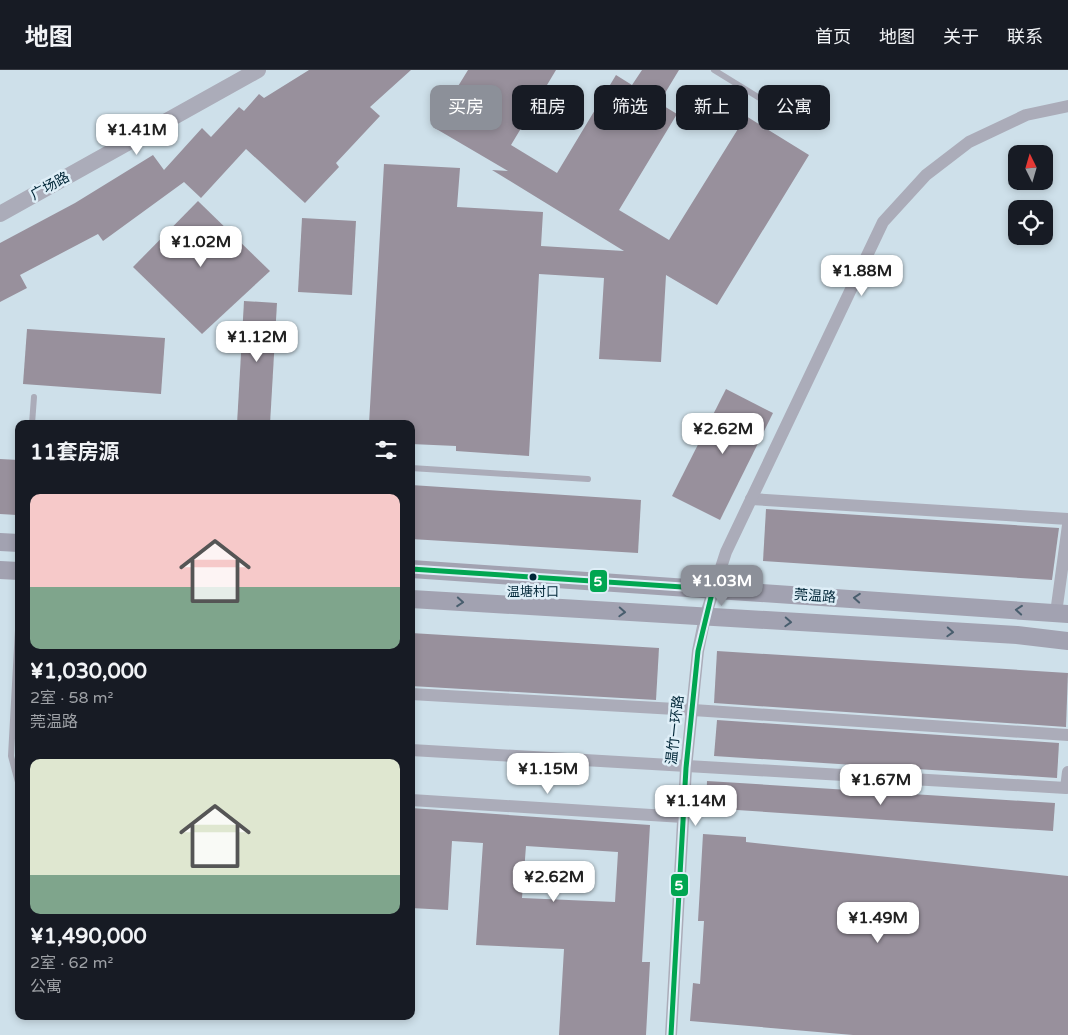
<!DOCTYPE html>
<html lang="zh">
<meta charset="utf-8">
<style>
:root{--surface:#171b24;--page:#20242c;--text:#f1f3f6;--muted:#9ea1a6;--line:#363941;--accent:#8c9099}
body{margin:0;font-family:"Varela Round","Noto Sans SC",sans-serif;background:var(--page);color:var(--text);height:100vh;display:flex;flex-direction:column;font-size:19px;white-space:nowrap}
*{box-sizing:border-box;margin:0}
p{font-size:16px;color:var(--muted)}
.icon{flex:none;width:28px;height:28px;fill:none;stroke:currentColor;stroke-width:2;stroke-linecap:round;stroke-linejoin:round}
.map{position:relative;flex:1;overflow:hidden}
.panel{position:absolute;left:15px;top:350px;width:400px;height:600px;display:flex;flex-direction:column;background:var(--surface);border-radius:10px;box-shadow:0 2px 8px #0003}
.panel>*{flex:none}
.guide{position:absolute;left:430px;top:15px;width:475px;height:45px;display:flex;gap:10px}
.needle{width:32px;rotate:355deg}
.tools{position:absolute;left:1008px;top:75px;display:grid;gap:10px}
.tools a{display:grid;place-items:center;width:45px;height:45px;border-radius:10px;background:var(--surface);box-shadow:0 2px 8px #0003;font-size:25px}
.price{position:absolute;translate:-50% -42px;padding:0 11px;border-radius:10px;background:#fff;color:#222;font-size:16px;line-height:32px;filter:drop-shadow(0 1px 2px #0008)}
.price::after{content:'';position:absolute;left:50%;top:30px;width:15px;height:11px;margin-left:-8px;background:inherit;clip-path:polygon(0 0,100% 0,50% 100%)}
.price.active{background:var(--accent);color:#fff}
ul{padding:0;list-style:none}
li{display:grid;align-content:center;gap:10px;height:265px;padding:0 15px}
li span{display:grid;place-items:center;height:155px;border-radius:10px;color:#555}
li>.icon{margin-inline-start:auto}
span .icon{width:90px;height:90px;fill:#fffc;stroke-width:1}
li b{font-size:21px}
h2{display:flex;justify-content:space-between;align-items:center;height:60px;padding:0 15px;font-size:21px}
.chip{padding:0 18px;border-radius:10px;background:var(--surface);box-shadow:0 2px 8px #0003;font-size:18px;line-height:45px}
.chip.active{background:var(--accent);color:#fff}
header{display:flex;align-items:center;gap:30px;box-sizing:border-box;height:70px;padding:0 25px;background:var(--surface);border-bottom:1px solid var(--line)}
header strong{font-size:24px}
nav{display:flex;gap:28px;margin-inline-start:auto;font-size:18px}
.map>svg:first-child{display:block}
.building{fill:#98909c;fill-rule:evenodd}
.lines{fill:none;stroke-linecap:round;stroke-linejoin:round}
.service{stroke:#abacb9;stroke-width:6}
.minor{stroke:#abacb9;stroke-width:12}
.tertiary{stroke:#abacb9;stroke-width:16}
.secondary{stroke:#a2a2b1;stroke-width:18}
.bus-1-casing{stroke:#deeef7;stroke-width:9}
.bus-1{stroke:#00a651;stroke-width:5}
.oneway{stroke:#495e6e}
.bus-dot{fill:#002637;stroke:#deeef7;stroke-width:2}
.labels{text-anchor:middle;dominant-baseline:central;stroke-width:5;stroke-linejoin:round;paint-order:stroke}
.bus-label{font-size:13px;fill:#002637;stroke:#deeef7}
.street-label{font-size:14px;fill:#002637;stroke:#deeef7}
.line-badge{stroke:#deeef7;stroke-width:2}
.badge-label{font-size:14px;text-anchor:middle;font-weight:bold;fill:#fff}
</style>
<header>
<strong>地图</strong>
<nav><a>首页</a><a>地图</a><a>关于</a><a>联系</a></nav>
</header>
<div class="map">
<svg width="1068" height="965" viewBox="0 0 1068 965">
<rect width="100%" height="100%" fill="#cee0ea"/>
<g class="building">
<path d="M309,0h102l-41,37 10,9 -44,47 3,4 -34,36 -59,-54 -45,49 -17,-16 -81,59 -5,-7 -78,41 7,13 -27,14v-59l75,-40 78,-48 11,15 38,-42 9,9 28,-30 5,4 15,-17 5,4z"/>
<path d="M468,0h88l-45,75 46,28 59,-98 16,10 10,-15h37l-20,33 18,11 -58,96 50,30 77,-124 63,39 -92,150 -51,-30 -5,87 -62,-3 5,-81 -65,-4 -10,182 -73,-5v-5l-45,-2v-20h-42l15,-260 76,4 -3,39 86,5 -2,34 83,5 -132,-81 16,1 -75,-44z"/>
<path d="M198,131l72,70 -68,63 -69,-67z"/>
<path d="M302,148l54,3 -4,74 -54,-3z"/>
<path d="M244,231l33,2 -7,121h-33z"/>
<path d="M27,259l138,9 -4,56 -138,-10z"/>
<path d="M726,319l47,24 -53,107 -48,-24z"/>
<path d="M0,389l19,1 -2,55 -17,-1z"/>
<path d="M411,415l230,15 -3,53 -227,-14z"/>
<path d="M766,439l293,19 -7,52 -289,-19z"/>
<path d="M411,563l248,15 -3,52 -245,-14z"/>
<path d="M717,581l351,22 -2,54 -352,-24z"/>
<path d="M717,650l342,23 -2,35 -343,-22z"/>
<path d="M707,711l348,22 -2,28 -347,-23z"/>
<path d="M411,738l239,17 -8,137h8l-4,73h-87l5,-86 -88,-4 7,-102 -31,-2 -4,69 -37,-2zM526,776l92,6 -3,50 -93,-4z"/>
<path d="M703,764l43,3v5l322,34v159h-215l-163,-14 3,-38 7,1 4,-63h-6z"/>
</g>
<g class="lines">
<g class="service">
<path d="M714,0l60,37"/>
<path d="M32,354l2,-27"/>
<path d="M411,398l177,11"/>
<path d="M19,542l-8,144 8,30"/>
</g>
<g class="minor">
<path d="M751,429l317,20"/>
<path d="M1056,543l12,-88"/>
<path d="M411,624l282,16 375,25"/>
<path d="M411,680l655,38 2,-16"/>
<path d="M411,730l272,17"/>
<path d="M671,965l15,-267 12,-117 7,-34 21,-65 157,-330 43,-47 43,-33 57,-27 42,-9"/>
</g>
<path class="tertiary" d="M0,144l258,-144"/>
<g class="secondary">
<path d="M0,472l19,1"/>
<path d="M411,499l657,45"/>
<path d="M0,500l19,1"/>
<path d="M411,529l606,36 51,6"/>
</g>
<g class="bus-1-casing">
<path id="bus-1" d="M411,499l302,20 -15,62 -12,117 -15,267"/>
</g>
<use href="#bus-1" class="bus-1"/>
</g>
<defs><path id="oneway-chevron" d="M-2-3.5L2.5 0L-2 3.5" fill="none" stroke-width="1.6" stroke-linecap="round" stroke-linejoin="round" transform="scale(1.25)"/></defs>
<g class="oneway">
<use href="#oneway-chevron" transform="translate(857 528) rotate(-176)"/>
<use href="#oneway-chevron" transform="translate(460 532) rotate(4)"/>
<use href="#oneway-chevron" transform="translate(1019 540) rotate(-175)"/>
<use href="#oneway-chevron" transform="translate(622 542) rotate(3)"/>
<use href="#oneway-chevron" transform="translate(788 552) rotate(3)"/>
<use href="#oneway-chevron" transform="translate(950 562) rotate(3)"/>
</g>
<circle class="bus-dot" cx="533" cy="507" r="4.5"/>
<g class="labels">
<g class="bus-label">
<text x="533" y="522">温塘村口</text>
</g>
<g class="street-label">
<text transform="translate(50 116) rotate(-29)">广场路</text>
<text transform="translate(815 526) rotate(4)">莞温路</text>
<text transform="translate(675 660) rotate(-84)">温竹一环路</text>
</g>
</g>
<g class="line-badge">
<rect x="589" y="499" width="19" height="24" rx="5" fill="#00a651"/>
<rect x="670" y="803" width="19" height="24" rx="5" fill="#00a651"/>
</g>
<g class="badge-label">
<text x="598" y="516">5</text>
<text x="679" y="820">5</text>
</g>
</svg>
<div class="tools">
<a><svg class="needle" viewBox="-14 -14 28 28"><path d="M0-13l5 13h-10z" fill="#e53935"/><path d="M0 13l5-13h-10z" fill="#9ea1a6"/></svg></a>
<a><svg class="icon" aria-label="locate" viewBox="0 0 24 24"><circle cx="12" cy="12" r="6"/><path d="M12 2v4M12 18v4M2 12h4M18 12h4"/></svg></a>
</div>
<b class="price" style="left:137px;top:86px">¥1.41M</b>
<b class="price" style="left:201px;top:198px">¥1.02M</b>
<b class="price" style="left:862px;top:227px">¥1.88M</b>
<b class="price" style="left:257px;top:293px">¥1.12M</b>
<b class="price" style="left:723px;top:385px">¥2.62M</b>
<b class="price active" style="left:722px;top:537px">¥1.03M</b>
<b class="price" style="left:548px;top:725px">¥1.15M</b>
<b class="price" style="left:881px;top:736px">¥1.67M</b>
<b class="price" style="left:696px;top:757px">¥1.14M</b>
<b class="price" style="left:554px;top:833px">¥2.62M</b>
<b class="price" style="left:878px;top:874px">¥1.49M</b>
<div class="guide">
<a class="chip active">买房</a>
<a class="chip">租房</a>
<a class="chip">筛选</a>
<a class="chip">新上</a>
<a class="chip">公寓</a>
</div>
<section class="panel">
<h2>11套房源<svg class="icon" aria-label="filters" viewBox="0 0 24 24"><path d="M4 7h16M4 17h16"/><circle cx="9" cy="7" r="2"/><circle cx="15" cy="17" r="2"/></svg></h2>
<ul>
<li><span style="background:linear-gradient(#f6c9c9 60%,#7fa58c 0)"><svg class="icon" aria-label="home" viewBox="0 0 24 24"><path d="M3 11l9-7 9 7M6 9v11h12V9"/></svg></span><div><b>¥1,030,000</b><p>2室 · 58 m²</p><p>莞温路</p></div></li>
<li><span style="background:linear-gradient(#dfe7d0 75%,#7fa58c 0)"><svg class="icon" aria-label="home" viewBox="0 0 24 24"><path d="M3 11l9-7 9 7M6 9v11h12V9"/></svg></span><div><b>¥1,490,000</b><p>2室 · 62 m²</p><p>公寓</p></div></li>
</ul>
</section>
</div>
